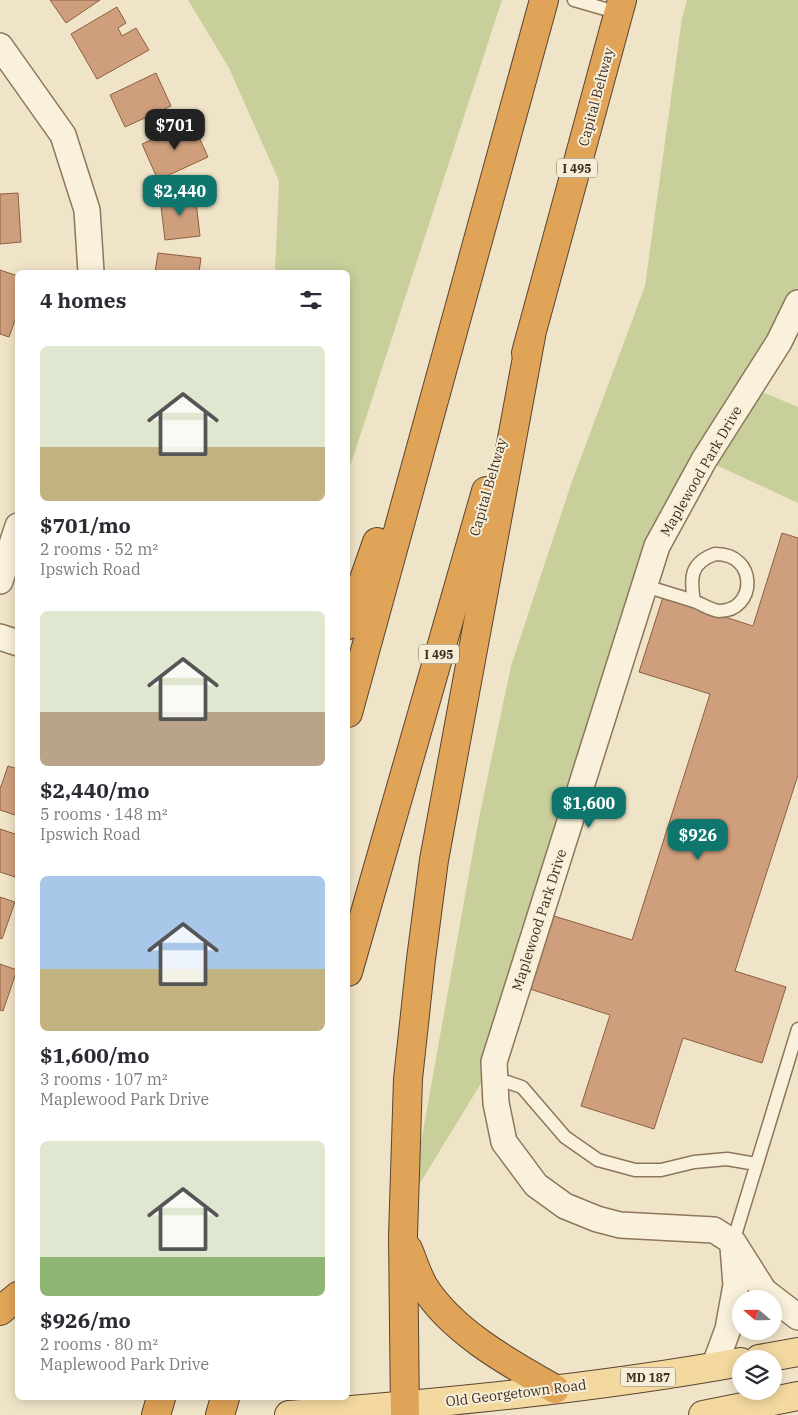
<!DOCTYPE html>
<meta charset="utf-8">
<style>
:root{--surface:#fff;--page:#f7f7f7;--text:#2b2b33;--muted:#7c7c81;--accent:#0f766e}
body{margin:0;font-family:"IBM Plex Serif",serif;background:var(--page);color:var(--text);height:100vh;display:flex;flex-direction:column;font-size:19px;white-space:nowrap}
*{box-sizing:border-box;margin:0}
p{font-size:16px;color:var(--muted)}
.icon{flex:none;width:28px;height:28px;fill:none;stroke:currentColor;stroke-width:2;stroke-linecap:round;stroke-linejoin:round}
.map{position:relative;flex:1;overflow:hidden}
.drawer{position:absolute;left:15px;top:270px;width:335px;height:1130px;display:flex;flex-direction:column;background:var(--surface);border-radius:8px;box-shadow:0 2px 12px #0003}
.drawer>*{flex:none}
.needle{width:32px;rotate:290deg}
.controls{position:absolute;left:732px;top:1290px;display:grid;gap:10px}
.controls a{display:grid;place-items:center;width:50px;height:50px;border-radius:50%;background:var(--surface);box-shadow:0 2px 12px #0003;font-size:25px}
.price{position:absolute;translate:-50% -42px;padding:0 11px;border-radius:10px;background:var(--accent);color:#fff;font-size:16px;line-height:32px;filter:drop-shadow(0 1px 2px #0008)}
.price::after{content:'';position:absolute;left:50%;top:30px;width:15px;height:11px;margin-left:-8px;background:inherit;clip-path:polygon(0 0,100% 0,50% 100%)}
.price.on{background:#222;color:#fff}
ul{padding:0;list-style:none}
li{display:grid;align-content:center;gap:10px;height:265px;padding:0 25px}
li span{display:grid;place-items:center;height:155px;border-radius:8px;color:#555}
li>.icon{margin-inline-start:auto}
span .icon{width:90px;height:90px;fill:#fffc;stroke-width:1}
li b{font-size:21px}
h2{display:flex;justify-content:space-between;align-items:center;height:60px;padding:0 25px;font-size:21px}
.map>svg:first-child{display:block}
.green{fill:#c9cf9b}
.building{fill:#cf9f7d;stroke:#8d5f41}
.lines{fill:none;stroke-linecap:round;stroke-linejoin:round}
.service-casing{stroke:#8d765c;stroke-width:15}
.minor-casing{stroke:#8d765c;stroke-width:28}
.primary-casing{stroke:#5b4430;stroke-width:30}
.motorway-casing{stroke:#5b4430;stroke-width:30}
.service{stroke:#faf1dc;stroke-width:12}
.minor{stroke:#faf1dc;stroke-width:25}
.primary{stroke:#f3d9a0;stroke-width:28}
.motorway{stroke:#e0a458;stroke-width:28}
.labels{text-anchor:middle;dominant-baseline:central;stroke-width:4;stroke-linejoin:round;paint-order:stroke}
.shield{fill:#f7eed8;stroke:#756857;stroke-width:1}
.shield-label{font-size:12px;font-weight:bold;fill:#3d2e20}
.street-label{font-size:14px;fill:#3d2e20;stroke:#f7eed8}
</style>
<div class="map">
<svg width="798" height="1415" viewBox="0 0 798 1415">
<rect width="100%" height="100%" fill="#f0e4c8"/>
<g class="green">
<path d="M188,0h314l-154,473v-201h-73l4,-91 -50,-113z"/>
<path d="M687,0h111v303l-47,84 47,20v96l-93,-43 -48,86 -163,516 -83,136 68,-380 32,-152 60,-182 74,-198 37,-268z"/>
</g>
<g class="building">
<path d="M50,0h50l-34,23z"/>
<path d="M117,7l9,16 -8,5 4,8 14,-8 13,22 -52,29 -26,-45z"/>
<path d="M156,73l15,33 -46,21 -15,-32z"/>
<path d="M192,122l16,35 -50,23 -16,-36z"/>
<path d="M18,193l3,49 -21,2v-50z"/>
<path d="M195,193l5,43 -35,4 -5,-42z"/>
<path d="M158,253l43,5 -2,14h-44z"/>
<path d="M0,270l18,6v36l-9,25 -9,-3z"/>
<path d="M782,533l16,5v237l-63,196 51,16 -24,76 -79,-25 -29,91 -73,-23 29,-91 -80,-26 24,-73 78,24 78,-246 -71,-22 24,-75 90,29z"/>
<path d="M8,766l10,3v47l-18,-6v-21z"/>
<path d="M0,829l18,6v43l-18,-6z"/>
<path d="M0,897l15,5 -13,37 -2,-1z"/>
<path d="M0,964l17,6 -14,41 -3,-1z"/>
</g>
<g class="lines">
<g class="service-casing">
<g id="service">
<path d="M574,0l45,13"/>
<path d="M715,554c43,-1 42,57 4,57 -9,-1 -17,-7 -25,-10 -4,-23 -4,-38 21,-47z"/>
<path d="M645,586l49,15"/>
<path d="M495,1078l27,9 43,50 33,23 37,10h26l33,-8 33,-3 29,5"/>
<path d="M733,1242l65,-213"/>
</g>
</g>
<g class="minor-casing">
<g id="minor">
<path d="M0,46l63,89 24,75 4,62"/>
<path d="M798,303l-19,39 -75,118 -47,86 -163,516 2,41 8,39 32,43 29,21 32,13 23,6 94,5 19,12 31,49 34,26"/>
<path d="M0,581l18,-55"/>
<path d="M0,637l18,6"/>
<path d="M714,1367l14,-38 8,-44 -3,-38"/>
</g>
</g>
<g class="primary-casing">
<g id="primary">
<path d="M759,1359l39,-7"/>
<path d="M289,1415c151,-12 303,-26 452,-53"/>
<path d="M703,1415l95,-19"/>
</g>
</g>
<g class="motorway-casing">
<g id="motorway">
<path d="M526,353l96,-353"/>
<path d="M348,625l29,-83"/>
<path d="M348,713l196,-713"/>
<path d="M348,972l138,-481"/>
<path d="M408,1249c5,12 9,25 15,36 28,46 86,78 132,104"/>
<path d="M0,1311l18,-15"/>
<path d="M156,1415l5,-17"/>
<path d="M220,1415l5,-17"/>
<path d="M405,1415l-2,-179 5,-157 13,-120 13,-99 97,-524"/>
</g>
</g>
<use href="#service" class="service"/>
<use href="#minor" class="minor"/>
<use href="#primary" class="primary"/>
<use href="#motorway" class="motorway"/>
</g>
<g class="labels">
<g class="shield">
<rect x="557" y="158.5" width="40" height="19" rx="4"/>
<rect x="419" y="644.5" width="40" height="19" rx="4"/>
<rect x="620.5" y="1367.5" width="55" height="19" rx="4"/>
</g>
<g class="shield-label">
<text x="577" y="168">I 495</text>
<text x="439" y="654">I 495</text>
<text x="648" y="1377">MD 187</text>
</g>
<g class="street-label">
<text transform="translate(596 97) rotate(-75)">Capital Beltway</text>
<text transform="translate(701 471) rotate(-60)">Maplewood Park Drive</text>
<text transform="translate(488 487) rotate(-74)">Capital Beltway</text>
<text transform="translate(539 920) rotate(-72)">Maplewood Park Drive</text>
<text transform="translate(516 1393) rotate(-7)">Old Georgetown Road</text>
</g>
</g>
</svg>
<div class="controls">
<a><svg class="needle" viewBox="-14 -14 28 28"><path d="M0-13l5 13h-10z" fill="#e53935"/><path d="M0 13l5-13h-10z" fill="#7c7c81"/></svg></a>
<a><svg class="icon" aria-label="layers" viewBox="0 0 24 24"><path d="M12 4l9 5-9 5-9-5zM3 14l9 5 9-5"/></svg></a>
</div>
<b class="price on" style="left:175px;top:151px">$701</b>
<b class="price" style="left:180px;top:217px">$2,440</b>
<b class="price" style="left:589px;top:829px">$1,600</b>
<b class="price" style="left:698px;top:861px">$926</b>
<section class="drawer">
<h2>4 homes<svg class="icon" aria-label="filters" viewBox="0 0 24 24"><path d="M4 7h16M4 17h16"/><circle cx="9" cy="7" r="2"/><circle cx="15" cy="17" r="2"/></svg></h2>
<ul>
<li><span style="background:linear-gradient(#dfe7d0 65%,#c2b280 0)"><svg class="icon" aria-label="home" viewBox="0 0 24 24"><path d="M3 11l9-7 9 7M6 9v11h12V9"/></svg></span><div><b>$701/mo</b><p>2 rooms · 52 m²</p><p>Ipswich Road</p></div></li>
<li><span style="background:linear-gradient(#dfe7d0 65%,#b9a48a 0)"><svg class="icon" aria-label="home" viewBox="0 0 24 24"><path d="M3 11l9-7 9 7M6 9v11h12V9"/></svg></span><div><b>$2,440/mo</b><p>5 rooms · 148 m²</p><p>Ipswich Road</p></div></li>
<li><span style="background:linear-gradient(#a9c7e8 60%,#c2b280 0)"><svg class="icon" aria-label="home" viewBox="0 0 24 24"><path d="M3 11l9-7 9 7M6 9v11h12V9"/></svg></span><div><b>$1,600/mo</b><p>3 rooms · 107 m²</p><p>Maplewood Park Drive</p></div></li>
<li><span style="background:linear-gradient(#dfe7d0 75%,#8fb573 0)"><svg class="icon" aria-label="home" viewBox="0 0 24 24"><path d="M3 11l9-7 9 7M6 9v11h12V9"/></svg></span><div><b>$926/mo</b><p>2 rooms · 80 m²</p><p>Maplewood Park Drive</p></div></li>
</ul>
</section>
</div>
